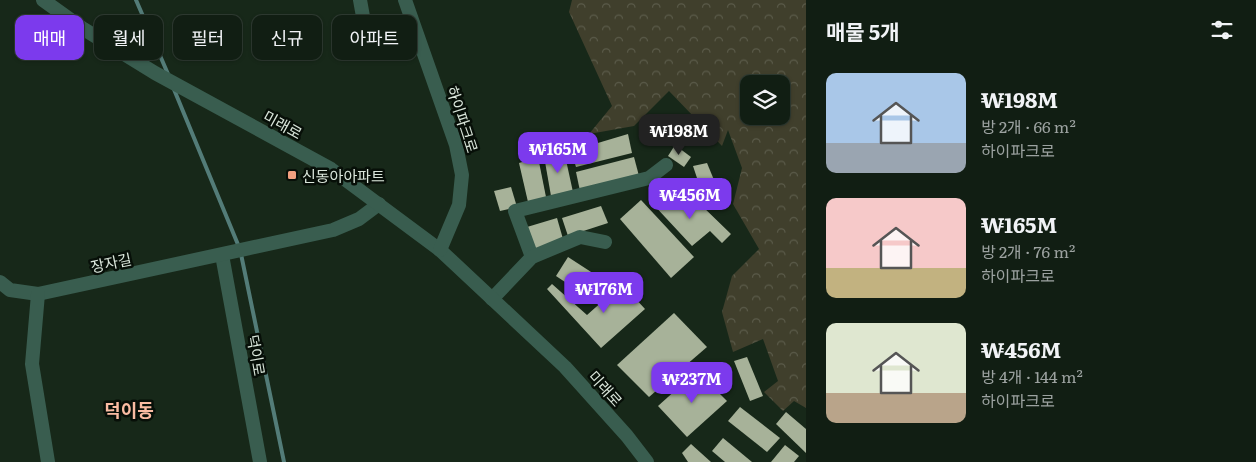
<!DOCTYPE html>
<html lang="ko">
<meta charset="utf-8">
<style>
:root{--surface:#111e13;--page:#1a271c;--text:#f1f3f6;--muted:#9ca2a0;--line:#303c33;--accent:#7c3aed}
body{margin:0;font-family:Literata,"Noto Sans KR",serif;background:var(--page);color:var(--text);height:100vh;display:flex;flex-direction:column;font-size:19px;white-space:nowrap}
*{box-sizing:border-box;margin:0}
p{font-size:16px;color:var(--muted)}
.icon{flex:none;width:28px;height:28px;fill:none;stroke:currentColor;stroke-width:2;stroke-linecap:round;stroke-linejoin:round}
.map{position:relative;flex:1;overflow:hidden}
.drawer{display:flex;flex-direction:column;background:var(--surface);width:450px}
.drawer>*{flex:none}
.top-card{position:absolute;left:15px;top:15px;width:475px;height:45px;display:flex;gap:10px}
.controls{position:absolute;left:740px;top:75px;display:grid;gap:10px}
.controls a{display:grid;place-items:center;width:50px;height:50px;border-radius:10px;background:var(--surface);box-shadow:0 1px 4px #0004,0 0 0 1px var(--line);font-size:25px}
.price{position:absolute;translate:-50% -42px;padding:0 11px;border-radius:10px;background:var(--accent);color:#fff;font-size:16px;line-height:32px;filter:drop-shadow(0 1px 2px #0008)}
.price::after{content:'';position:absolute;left:50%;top:30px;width:15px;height:11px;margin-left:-8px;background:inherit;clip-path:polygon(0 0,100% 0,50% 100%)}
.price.on{background:#222;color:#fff}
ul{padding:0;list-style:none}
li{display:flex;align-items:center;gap:15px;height:125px;padding:0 20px}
li span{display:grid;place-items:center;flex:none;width:140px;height:100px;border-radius:10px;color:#555}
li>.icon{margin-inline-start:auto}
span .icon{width:60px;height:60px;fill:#fffc;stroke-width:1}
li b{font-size:21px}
h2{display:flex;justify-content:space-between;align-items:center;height:60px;padding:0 20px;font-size:21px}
.pill{padding:0 18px;border-radius:10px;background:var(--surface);box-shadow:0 1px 4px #0004,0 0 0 1px var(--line);font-size:18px;line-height:45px}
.pill.on{background:var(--accent);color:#fff}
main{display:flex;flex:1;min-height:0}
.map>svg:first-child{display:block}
.forest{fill:url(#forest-crowns);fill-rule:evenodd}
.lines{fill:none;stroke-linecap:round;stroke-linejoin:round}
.stream{stroke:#537c78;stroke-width:4}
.building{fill:#a7b299}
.minor{stroke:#395d4f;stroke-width:14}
.tertiary{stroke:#395d4f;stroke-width:14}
.poi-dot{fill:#f2a07f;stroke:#070f08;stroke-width:2}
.labels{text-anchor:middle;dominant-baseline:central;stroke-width:5;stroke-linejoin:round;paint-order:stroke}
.street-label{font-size:15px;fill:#dae6db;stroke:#070f08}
.poi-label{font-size:15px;fill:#dae6db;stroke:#070f08;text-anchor:start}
.quarter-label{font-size:18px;font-weight:bold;fill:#f9bba2;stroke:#070f08}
</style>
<main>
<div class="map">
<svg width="806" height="462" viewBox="0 0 806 462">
<defs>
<pattern id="forest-crowns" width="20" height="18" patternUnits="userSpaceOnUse" patternTransform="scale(1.25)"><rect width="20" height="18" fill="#403f2c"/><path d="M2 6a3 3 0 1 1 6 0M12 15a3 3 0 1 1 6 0" fill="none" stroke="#5b5b4a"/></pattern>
</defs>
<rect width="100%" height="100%" fill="#172819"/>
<path class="forest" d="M572,0h234v408l-12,-7 -11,10 -19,-19 14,-11 -15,-42 -30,13 -11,-40 10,-36 27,-27 -26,-45 9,-36 -14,-38 -6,16 -53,-55 -35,35 -45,8 23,-28 -43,-94zM749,84h32v32h-32z"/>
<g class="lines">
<g class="stream">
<path d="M136,0l32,74"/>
<path d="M173,87l66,160"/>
<path d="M241,254l43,208"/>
</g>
</g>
<g class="building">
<path d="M628,134l4,19 -56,14 -5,-16z"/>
<path d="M675,145l16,12 -7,10 -16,-11z"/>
<path d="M564,151l9,41 -22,4 -7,-40z"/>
<path d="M538,157l8,40 -18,5 -9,-39z"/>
<path d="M634,157l5,19 -59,15 -4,-19z"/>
<path d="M707,163l7,17 -15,4 -6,-18z"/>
<path d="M511,187l6,20 -17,4 -6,-20z"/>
<path d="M664,193l4,4 3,-3 19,19 10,-9 31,30 -9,9 -12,-12 -18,15 -40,-43z"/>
<path d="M641,200l53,57 -23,21 -51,-59z"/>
<path d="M601,206l7,17 -40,13 -6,-18z"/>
<path d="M557,218l6,21 -28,10 -8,-22z"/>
<path d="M568,257l37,24 -13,19 -36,-24z"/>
<path d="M552,284l35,31 35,-31 23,25 -44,39 -54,-59z"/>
<path d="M674,313l33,34 -58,50 -32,-32z"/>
<path d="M747,357l16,39 -13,5 -16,-40z"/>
<path d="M697,371l30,30 -40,36 -29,-31z"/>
<path d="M740,407l40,31 -13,14 -39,-31z"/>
<path d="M786,412l20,17v24l-30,-29z"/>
<path d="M723,438l29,24h-27l-13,-11z"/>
<path d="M691,444l20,18h-23l-6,-9z"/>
<path d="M785,445l14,11 -5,6h-23z"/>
</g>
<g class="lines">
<g class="minor">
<path d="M360,0l8,44"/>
<path d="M222,255l38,207"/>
<path d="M532,257l-17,-46 134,-33 17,-13"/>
<path d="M0,282l10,8 28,4 295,-64 26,-11 20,-15"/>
<path d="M38,294l-6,70 16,98"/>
<path d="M492,299l40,-42 48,-20 25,5"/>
</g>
<g class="tertiary">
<path d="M43,0l39,28 73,45 176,96 109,81 125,117 62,69 20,26"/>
<path d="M405,0l51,145 6,30 -3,30 -19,45"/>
</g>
</g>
<rect class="poi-dot" x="287" y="170" width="10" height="10" rx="2.5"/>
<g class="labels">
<g class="street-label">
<text transform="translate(463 119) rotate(72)">하이파크로</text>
<text transform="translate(283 124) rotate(29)">미래로</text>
<text transform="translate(111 262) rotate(-12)">장자길</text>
<text transform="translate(257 355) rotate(80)">덕이로</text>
<text transform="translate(606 388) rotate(48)">미래로</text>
</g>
<g class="poi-label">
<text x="302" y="175">신동아아파트</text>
</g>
<g class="quarter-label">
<text x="129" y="409">덕이동</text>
</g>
</g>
</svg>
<div class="controls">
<a><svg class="icon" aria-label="layers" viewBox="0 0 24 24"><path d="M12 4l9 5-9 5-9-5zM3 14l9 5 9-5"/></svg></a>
</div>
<b class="price on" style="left:679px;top:156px">₩198M</b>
<b class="price" style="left:558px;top:174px">₩165M</b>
<b class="price" style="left:690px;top:220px">₩456M</b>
<b class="price" style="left:604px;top:314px">₩176M</b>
<b class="price" style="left:692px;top:404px">₩237M</b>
<div class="top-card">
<a class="pill on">매매</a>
<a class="pill">월세</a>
<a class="pill">필터</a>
<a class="pill">신규</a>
<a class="pill">아파트</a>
</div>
</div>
<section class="drawer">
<h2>매물 5개<svg class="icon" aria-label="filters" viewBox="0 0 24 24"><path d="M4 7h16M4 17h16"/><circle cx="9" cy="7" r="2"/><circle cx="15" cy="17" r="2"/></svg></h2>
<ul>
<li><span style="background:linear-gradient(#a9c7e8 70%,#9aa5b1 0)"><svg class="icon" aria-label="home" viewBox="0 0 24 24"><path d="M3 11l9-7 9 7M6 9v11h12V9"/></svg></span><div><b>₩198M</b><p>방 2개 · 66 m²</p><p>하이파크로</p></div></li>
<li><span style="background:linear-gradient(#f6c9c9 70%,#c2b280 0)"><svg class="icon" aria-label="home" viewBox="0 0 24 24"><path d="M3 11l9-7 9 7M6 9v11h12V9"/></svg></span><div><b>₩165M</b><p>방 2개 · 76 m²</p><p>하이파크로</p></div></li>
<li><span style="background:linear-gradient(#dfe7d0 70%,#b9a48a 0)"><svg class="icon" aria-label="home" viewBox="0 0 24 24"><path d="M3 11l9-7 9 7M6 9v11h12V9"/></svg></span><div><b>₩456M</b><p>방 4개 · 144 m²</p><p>하이파크로</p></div></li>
</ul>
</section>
</main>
